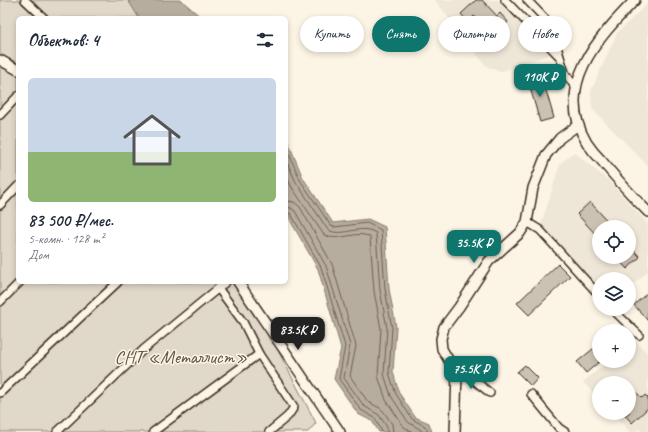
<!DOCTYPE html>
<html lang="ru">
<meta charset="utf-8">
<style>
:root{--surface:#fff;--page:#f6f6f7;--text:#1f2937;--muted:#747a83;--line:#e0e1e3;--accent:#0f766e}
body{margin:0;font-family:Caveat,sans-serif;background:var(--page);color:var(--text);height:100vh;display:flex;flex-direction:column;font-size:15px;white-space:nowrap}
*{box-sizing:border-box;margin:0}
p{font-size:13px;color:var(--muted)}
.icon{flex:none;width:22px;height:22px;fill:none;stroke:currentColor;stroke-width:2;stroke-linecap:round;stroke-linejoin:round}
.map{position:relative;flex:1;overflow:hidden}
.panel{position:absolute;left:16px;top:16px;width:272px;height:268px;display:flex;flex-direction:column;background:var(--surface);border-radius:6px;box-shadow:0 2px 6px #0003}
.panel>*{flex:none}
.top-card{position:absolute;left:300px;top:16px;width:288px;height:36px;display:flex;gap:8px}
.tools{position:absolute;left:592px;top:220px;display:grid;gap:8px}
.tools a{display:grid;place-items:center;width:44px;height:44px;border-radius:50%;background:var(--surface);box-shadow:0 2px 6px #0003;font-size:20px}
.price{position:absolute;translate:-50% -34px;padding:0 9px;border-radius:8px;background:var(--accent);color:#fff;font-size:13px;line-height:26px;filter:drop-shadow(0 1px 2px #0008)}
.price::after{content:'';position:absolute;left:50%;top:24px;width:12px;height:9px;margin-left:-6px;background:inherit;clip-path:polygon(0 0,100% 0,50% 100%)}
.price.active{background:#222;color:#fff}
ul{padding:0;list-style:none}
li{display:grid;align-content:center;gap:8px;height:212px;padding:0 12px}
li+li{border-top:1px solid var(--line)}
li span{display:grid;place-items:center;height:124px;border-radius:6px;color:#555}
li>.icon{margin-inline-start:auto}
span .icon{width:72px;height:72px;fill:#fffc;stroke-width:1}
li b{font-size:17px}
h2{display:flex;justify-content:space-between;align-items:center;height:48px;padding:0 12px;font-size:17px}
.chip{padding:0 14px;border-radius:18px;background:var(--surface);box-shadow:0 2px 6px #0003;font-size:14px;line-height:36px}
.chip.active{background:var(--accent);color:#fff}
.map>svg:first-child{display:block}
.built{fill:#eee6d6;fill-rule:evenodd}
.green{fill:#e0d8c8;stroke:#8e8173}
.water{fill:#b7ad9e;stroke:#85796b}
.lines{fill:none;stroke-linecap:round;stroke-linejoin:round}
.shore{stroke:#6d5e51;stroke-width:1}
.building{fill:#ccc2b3;stroke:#3b2a1e}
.minor-casing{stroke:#3b2a1e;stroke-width:10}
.tertiary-casing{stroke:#3b2a1e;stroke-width:12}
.minor{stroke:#fcf5e5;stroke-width:7}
.tertiary{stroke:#fcf5e5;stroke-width:9}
.labels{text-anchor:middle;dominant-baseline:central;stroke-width:3;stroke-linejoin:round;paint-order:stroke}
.park-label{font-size:19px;fill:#645648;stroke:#fcf5e5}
</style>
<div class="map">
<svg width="648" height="432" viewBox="0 0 648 432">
<rect width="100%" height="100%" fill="#fcf5e5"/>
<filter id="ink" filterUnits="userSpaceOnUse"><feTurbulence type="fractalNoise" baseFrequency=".025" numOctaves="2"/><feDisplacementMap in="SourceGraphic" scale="8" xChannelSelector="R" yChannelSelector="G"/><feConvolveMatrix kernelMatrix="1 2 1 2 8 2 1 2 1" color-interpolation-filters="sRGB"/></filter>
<g filter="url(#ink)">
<g class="built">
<path d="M435,0h63l52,54 -50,18 -14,-6z"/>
<path d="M648,3v163l-56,-57 -1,-18 26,-58z"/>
<path d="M574,152l36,30 38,42v47l-19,17v-9h-30v11l-58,-65 19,-61zM599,227h30v30h-30z"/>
<path d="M635,340l13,14v78h-5l-4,-3 -4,3h-5l-18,-19h17v-30h-30v16l-16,-17 26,-21h20v-16z"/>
</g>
<path class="green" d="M0,0h136l11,18h-129v264h224l74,141 -8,9h-308z"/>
<g class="water">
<path d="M128,0h53l21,18h-63z"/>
<path d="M286,137l17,41 30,45 35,-4 17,8 4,62 7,38 -3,45 6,21 16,24 14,6 3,9h-53l-7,-11 -14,-7 -24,-35 7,-31 -23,-79 -32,-56z"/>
</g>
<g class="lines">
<g class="shore">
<path d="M286,147l14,33 31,46 3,1 33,-4 14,7 4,59 7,39 -3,45 7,21 16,25 13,7 3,6"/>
<path d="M286,160l10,22 32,48c15,8 32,-7 48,3l4,57 7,38 -3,46 7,22 17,26 13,8 1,2"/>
<path d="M286,175l5,11 33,49c15,8 33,-6 46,2l4,54 7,38 -3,47 8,24 18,27 8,5"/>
<path d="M286,201l8,1 6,5 32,57 24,82 -6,30 18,26 12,6 4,4 8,12 1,8"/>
<path d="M286,207l5,1 4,3 31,55 24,79 -6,33 20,28 15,9 8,12v5"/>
<path d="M286,212l5,2 30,53 24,79 -6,33 22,31 14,8 7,14"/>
</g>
</g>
<g class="building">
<path d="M476,0h6l15,16 3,-3 8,9 -22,20 -7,-8 7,-6 -12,-12 -6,6 -7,-8z"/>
<path d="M541,73l13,45 -14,4 -13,-45z"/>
<path d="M590,202l23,25h-14v11l-22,-24z"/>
<path d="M629,245l11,12 -13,12 -11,-12h13z"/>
<path d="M558,264l12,12 -41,39 -12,-12z"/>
<path d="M648,292v29l-14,-16z"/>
<path d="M599,344v18l-13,11 -9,-11z"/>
<path d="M525,365l13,13 -7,8 -14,-14z"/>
<path d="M629,385l13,13 3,-3 3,3v10l-16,15 -7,-8 4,-2z"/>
</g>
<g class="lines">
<g class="minor-casing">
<g id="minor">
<path d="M25,0l19,18"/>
<path d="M505,0l53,55"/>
<path d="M527,0l23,24 15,49 11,15"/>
<path d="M0,115l18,-19"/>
<path d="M0,205l18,-19"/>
<path d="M527,222l13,8 59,65"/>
<path d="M218,288l25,34 16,32 35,53 -6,9 -19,16"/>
<path d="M0,302l20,-20"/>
<path d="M612,309l27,26"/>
<path d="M457,374l12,2 21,17"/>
<path d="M0,393l118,-111"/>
<path d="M531,394l28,34 6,4"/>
<path d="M57,432l87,-83 82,-67"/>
<path d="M153,432l106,-78"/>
</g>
</g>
<g class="tertiary-casing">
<g id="tertiary">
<path d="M635,0c-38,39 -82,86 -48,143 4,6 9,12 14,17 15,18 30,35 47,52"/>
<path d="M0,60l18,10"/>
<path d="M238,282l102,150"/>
<path d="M455,432l2,-58 -15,-25 -1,-10 3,-12 15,-20 30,-46 31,-28 7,-11 6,-34 13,-33 14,-17 18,-13"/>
</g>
</g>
<use href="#minor" class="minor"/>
<use href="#tertiary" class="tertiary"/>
</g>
</g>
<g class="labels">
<g class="park-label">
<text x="181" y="357">СНТ «Металлист»</text>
</g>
</g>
</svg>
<div class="tools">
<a><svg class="icon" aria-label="locate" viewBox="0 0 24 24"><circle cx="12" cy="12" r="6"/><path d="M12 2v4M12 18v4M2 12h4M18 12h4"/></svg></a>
<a><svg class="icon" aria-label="layers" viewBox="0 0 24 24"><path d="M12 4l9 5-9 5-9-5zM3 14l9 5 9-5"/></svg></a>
<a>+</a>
<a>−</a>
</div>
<b class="price" style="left:540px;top:98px">110K ₽</b>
<b class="price" style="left:474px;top:264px">35.5K ₽</b>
<b class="price active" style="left:298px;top:351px">83.5K ₽</b>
<b class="price" style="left:471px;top:390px">75.5K ₽</b>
<div class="top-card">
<a class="chip">Купить</a>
<a class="chip active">Снять</a>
<a class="chip">Фильтры</a>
<a class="chip">Новое</a>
</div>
<section class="panel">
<h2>Объектов: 4<svg class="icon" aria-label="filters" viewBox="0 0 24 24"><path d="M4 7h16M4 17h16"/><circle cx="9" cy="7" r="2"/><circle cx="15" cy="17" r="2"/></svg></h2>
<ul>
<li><span style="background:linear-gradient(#c9d6e8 60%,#8fb573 0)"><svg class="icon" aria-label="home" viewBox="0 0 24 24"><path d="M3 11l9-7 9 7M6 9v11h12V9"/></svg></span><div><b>83 500 ₽/мес.</b><p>5-комн. · 128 m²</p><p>Дом</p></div></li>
</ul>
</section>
</div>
